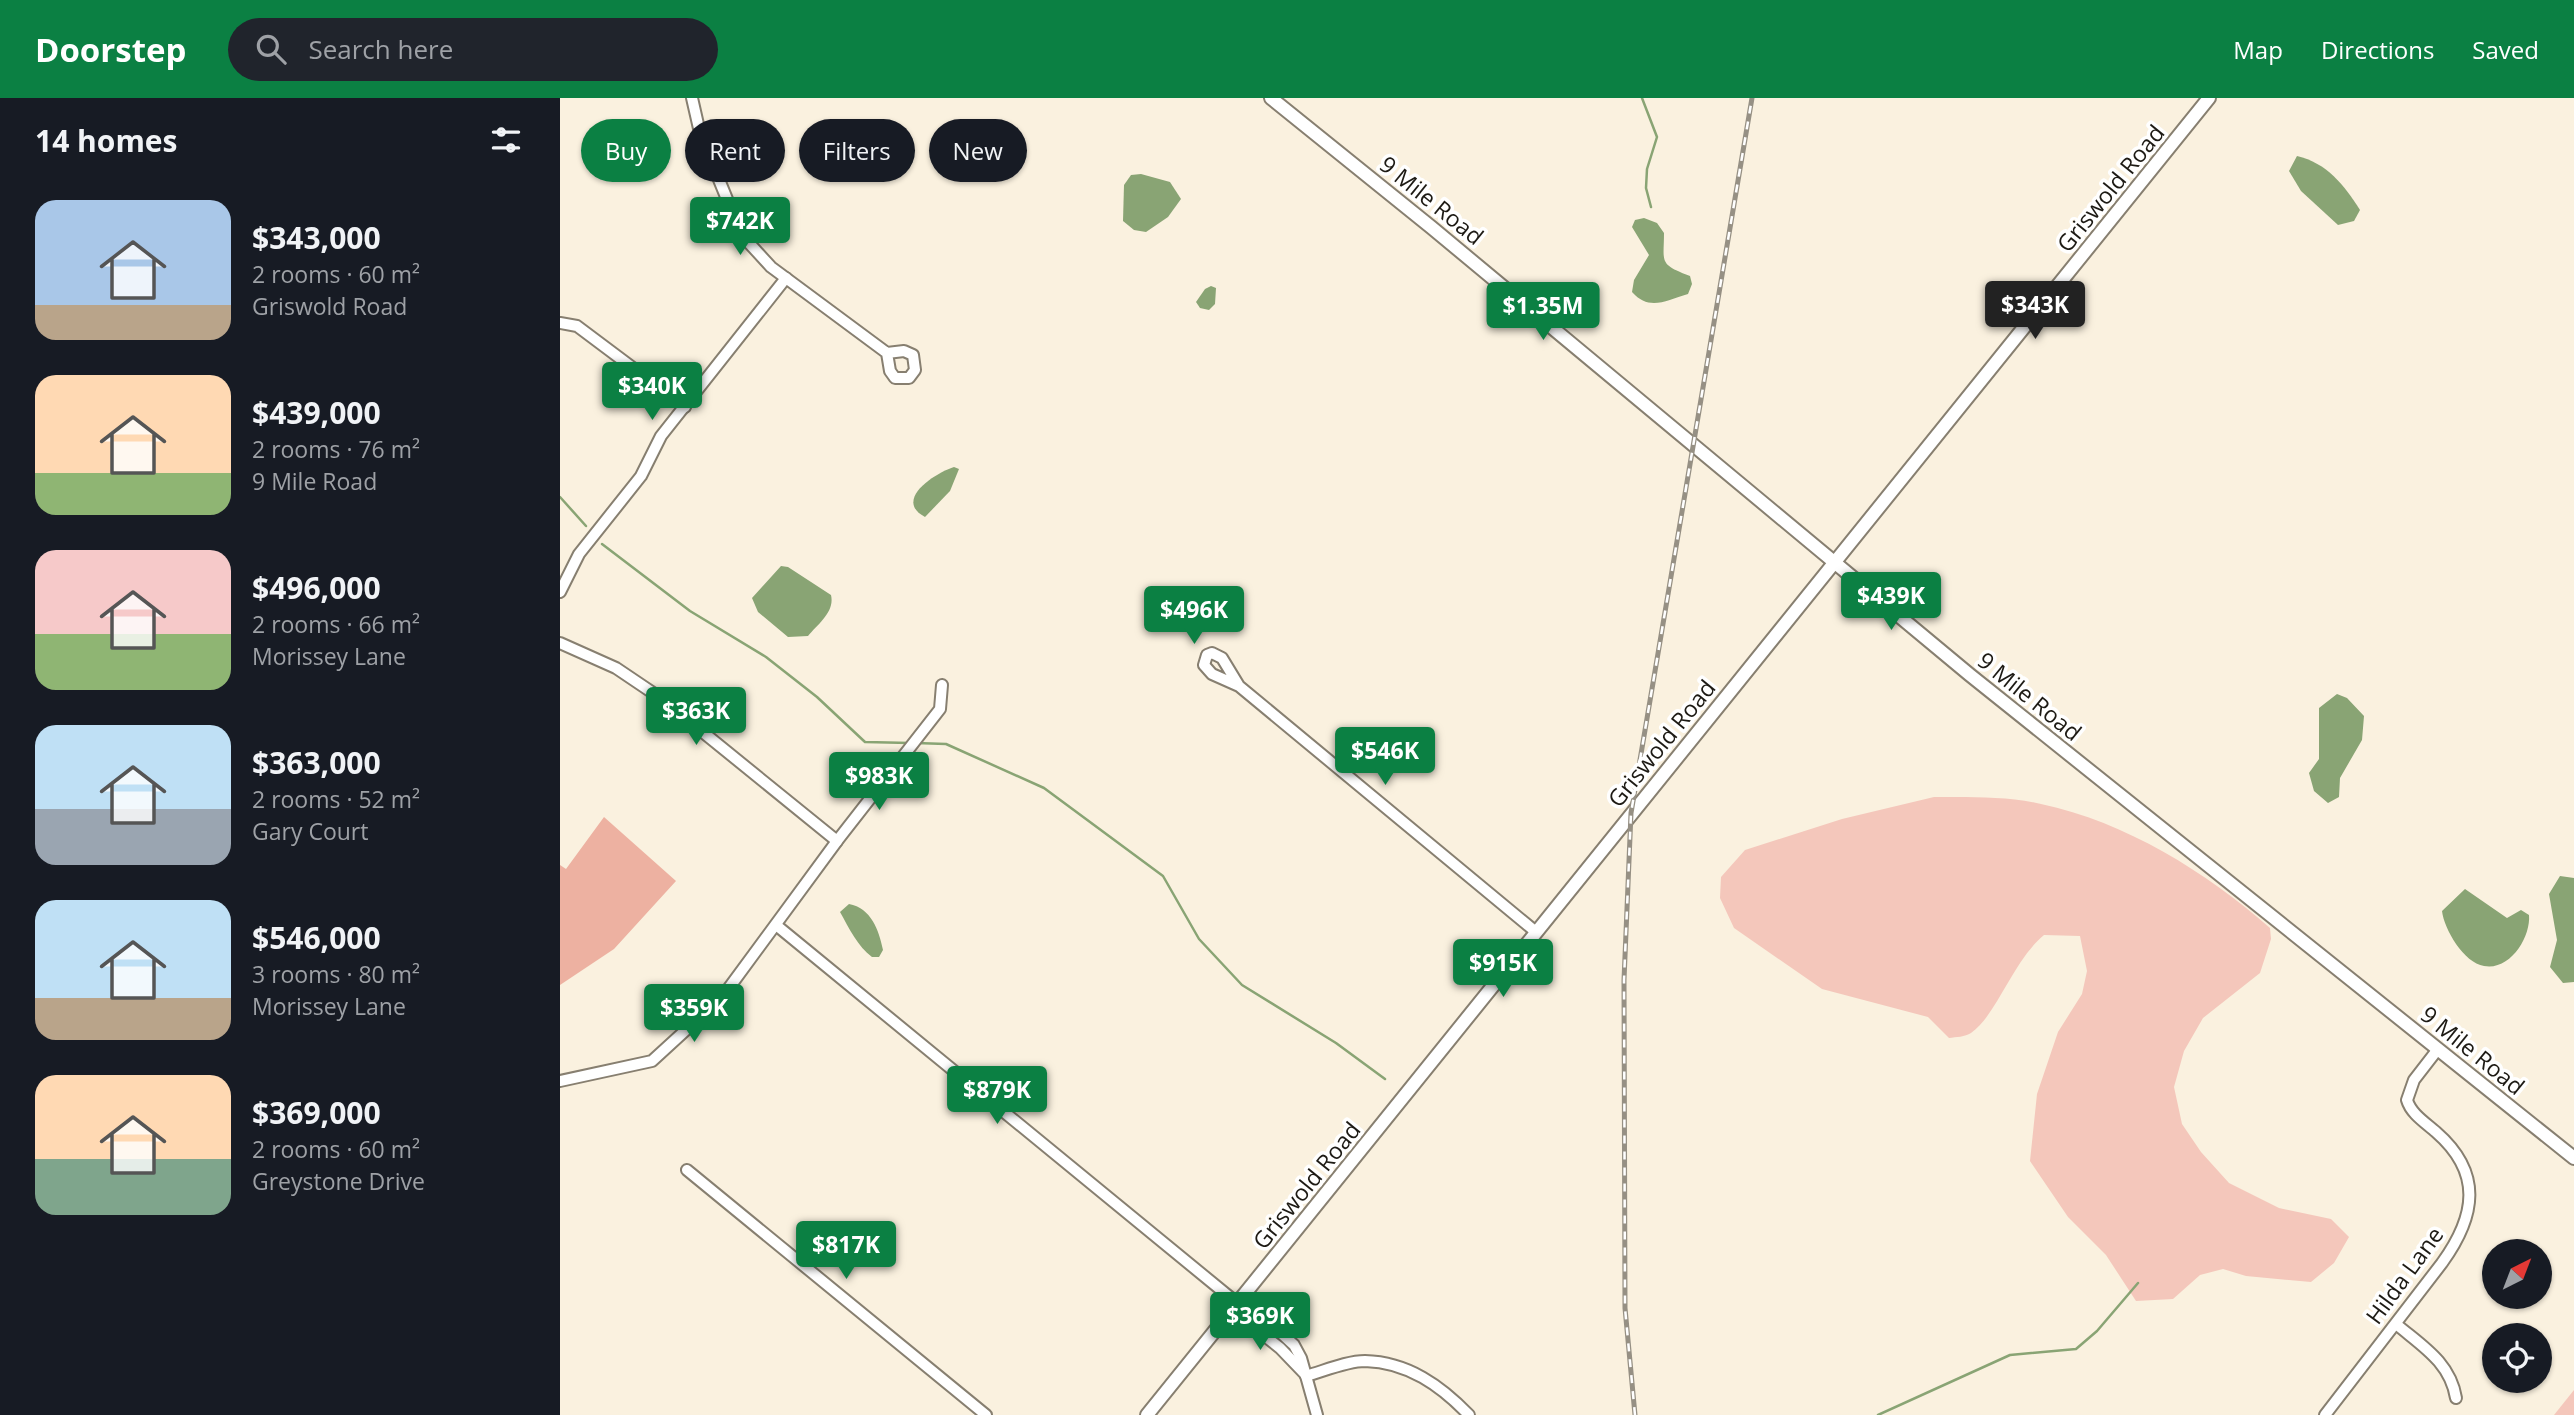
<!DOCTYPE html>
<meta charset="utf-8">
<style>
:root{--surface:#171b24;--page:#20242c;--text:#f1f3f6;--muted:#9ea1a6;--accent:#0b8043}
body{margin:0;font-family:"Open Sans",sans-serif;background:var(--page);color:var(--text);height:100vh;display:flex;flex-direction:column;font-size:26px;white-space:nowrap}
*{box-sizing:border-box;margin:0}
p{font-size:23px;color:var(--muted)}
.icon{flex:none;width:38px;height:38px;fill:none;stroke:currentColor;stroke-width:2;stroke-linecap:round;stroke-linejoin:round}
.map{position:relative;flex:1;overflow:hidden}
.sheet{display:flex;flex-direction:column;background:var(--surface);width:560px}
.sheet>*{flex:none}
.top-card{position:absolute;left:21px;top:21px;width:665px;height:63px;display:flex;gap:14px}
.needle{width:46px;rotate:42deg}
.controls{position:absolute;left:1922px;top:1141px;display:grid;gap:14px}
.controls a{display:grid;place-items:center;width:70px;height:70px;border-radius:50%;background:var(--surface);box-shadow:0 2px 5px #0004;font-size:35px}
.price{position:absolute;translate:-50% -60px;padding:0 16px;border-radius:7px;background:var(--accent);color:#fff;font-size:23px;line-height:46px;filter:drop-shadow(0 2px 4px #0008)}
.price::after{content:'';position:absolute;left:50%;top:42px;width:21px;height:16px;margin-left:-10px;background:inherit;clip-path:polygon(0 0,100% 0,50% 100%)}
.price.selected{background:#222;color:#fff}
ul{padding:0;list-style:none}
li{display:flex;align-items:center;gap:21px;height:175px;padding:0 35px}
li span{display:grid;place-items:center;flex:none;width:196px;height:140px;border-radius:21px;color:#555}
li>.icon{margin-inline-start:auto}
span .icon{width:84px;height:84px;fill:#fffc;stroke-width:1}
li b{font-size:30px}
h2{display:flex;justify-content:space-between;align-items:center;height:84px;padding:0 35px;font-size:30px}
.tag{padding:0 24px;border-radius:32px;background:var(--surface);box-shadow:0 2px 5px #0004;font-size:24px;line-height:63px}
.tag.selected{background:var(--accent);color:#fff}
header{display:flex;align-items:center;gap:42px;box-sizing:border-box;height:98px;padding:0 35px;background:var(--accent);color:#fff}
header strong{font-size:33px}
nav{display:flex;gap:38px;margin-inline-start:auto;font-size:24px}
.search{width:490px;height:63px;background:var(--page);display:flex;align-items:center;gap:18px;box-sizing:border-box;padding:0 24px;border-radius:38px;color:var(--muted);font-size:26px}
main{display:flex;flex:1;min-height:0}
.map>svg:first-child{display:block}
.green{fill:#f4c7bb}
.forest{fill:#edb1a1}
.water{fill:#89a474}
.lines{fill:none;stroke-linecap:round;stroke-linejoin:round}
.stream{stroke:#89a474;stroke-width:2.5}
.minor-casing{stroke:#877f70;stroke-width:14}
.tertiary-casing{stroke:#877f70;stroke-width:16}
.minor{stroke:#fff;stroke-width:10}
.tertiary{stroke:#fff;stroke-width:12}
.rail-casing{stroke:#969084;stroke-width:5}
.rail{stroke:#fff;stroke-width:2.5;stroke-dasharray:8;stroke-linecap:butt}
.labels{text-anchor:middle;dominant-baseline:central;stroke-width:7;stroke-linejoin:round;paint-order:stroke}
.street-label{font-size:23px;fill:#1d1a14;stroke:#fff}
</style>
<header>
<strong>Doorstep</strong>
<div class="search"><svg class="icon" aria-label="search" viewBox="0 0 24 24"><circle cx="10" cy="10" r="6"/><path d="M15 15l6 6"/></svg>Search here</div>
<nav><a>Map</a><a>Directions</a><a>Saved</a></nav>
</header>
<main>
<section class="sheet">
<h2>14 homes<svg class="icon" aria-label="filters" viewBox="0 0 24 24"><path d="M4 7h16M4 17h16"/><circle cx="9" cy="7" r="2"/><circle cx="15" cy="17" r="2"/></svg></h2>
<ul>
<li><span style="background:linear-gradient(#a9c7e8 75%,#b9a48a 0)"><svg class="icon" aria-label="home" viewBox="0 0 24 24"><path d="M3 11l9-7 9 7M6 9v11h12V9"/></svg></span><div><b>$343,000</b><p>2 rooms · 60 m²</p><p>Griswold Road</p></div></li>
<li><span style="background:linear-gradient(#ffd9b3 70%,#8fb573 0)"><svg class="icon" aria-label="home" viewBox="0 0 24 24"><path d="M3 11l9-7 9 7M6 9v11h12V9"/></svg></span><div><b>$439,000</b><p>2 rooms · 76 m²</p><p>9 Mile Road</p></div></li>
<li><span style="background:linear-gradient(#f6c9c9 60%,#8fb573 0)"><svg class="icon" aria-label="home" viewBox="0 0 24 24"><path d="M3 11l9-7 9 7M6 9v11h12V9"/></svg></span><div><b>$496,000</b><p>2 rooms · 66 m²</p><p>Morissey Lane</p></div></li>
<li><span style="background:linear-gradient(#bfe0f5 60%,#9aa5b1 0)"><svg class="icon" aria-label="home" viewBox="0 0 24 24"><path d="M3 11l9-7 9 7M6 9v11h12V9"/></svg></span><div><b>$363,000</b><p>2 rooms · 52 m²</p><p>Gary Court</p></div></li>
<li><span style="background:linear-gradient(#bfe0f5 70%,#b9a48a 0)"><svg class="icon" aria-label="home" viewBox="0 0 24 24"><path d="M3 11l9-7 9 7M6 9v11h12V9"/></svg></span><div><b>$546,000</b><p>3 rooms · 80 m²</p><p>Morissey Lane</p></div></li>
<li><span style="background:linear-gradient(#ffd9b3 60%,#7fa58c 0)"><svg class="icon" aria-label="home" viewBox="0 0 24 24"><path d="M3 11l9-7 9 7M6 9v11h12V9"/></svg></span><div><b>$369,000</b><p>2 rooms · 60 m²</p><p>Greystone Drive</p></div></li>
</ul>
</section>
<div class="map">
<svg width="2014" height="1317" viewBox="0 0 2014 1317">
<rect width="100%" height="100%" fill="#faf1df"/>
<g class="green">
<path d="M1374,699c36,0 73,-1 107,7 85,18 165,68 229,124l1,11 -11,34 -57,45 -19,33 -10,36 8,37 19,28 28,31 50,25 52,11 18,18 -15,26 -23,19 -65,-6 -23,-7 -23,6 -27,24 -37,2 -30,-46 -38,-38 -38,-56 7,-67 21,-62 24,-38 5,-23 -7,-35 -36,-1c-32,27 -47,80 -73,98 -6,4 -15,4 -22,5l-21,-21 -106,-28 -88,-61 -14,-30 1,-21 24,-27 97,-31z"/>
<path d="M2014,1292v25h-20z"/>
</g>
<path class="forest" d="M44,719l72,64 -62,68 -54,36v-120l6,4z"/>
<g class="water">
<path d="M1737,58c30,7 47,29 63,54l-6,11 -16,4 -37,-34 -12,-20z"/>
<path d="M581,76l29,8 11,17 -13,18 -22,15 -12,-2 -11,-9 1,-36 7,-10z"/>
<path d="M1084,120l13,5 7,10c0,29 -6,31 26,43l2,8 -4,10c-23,7 -39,17 -56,-2l2,-12 15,-25 -17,-28 3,-7z"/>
<path d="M651,188l5,2 -1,16 -6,6 -9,-2 -4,-6 9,-13z"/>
<path d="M394,369l5,2 -9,22 -25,26c-32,-17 10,-44 29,-50z"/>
<path d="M221,468l7,1 43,28c4,17 -13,29 -23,41l-20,1 -30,-25 -6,-14z"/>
<path d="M1777,596l10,4 17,18 -2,24 -22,38 -1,19 -11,6 -14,-12 -5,-18 10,-14v-51z"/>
<path d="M2000,778l14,2v104l-11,1 -13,-16 7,-27 -8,-46z"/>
<path d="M1905,791l42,29 14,-8 8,5c2,22 -19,56 -45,51 -20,-3 -40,-37 -42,-55z"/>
<path d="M289,806c22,4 30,26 34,46l-4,7h-7c-14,-10 -23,-29 -32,-45z"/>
</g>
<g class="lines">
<g class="stream">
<path d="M1082,0l15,39 -10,32 -1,19 5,19"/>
<path d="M0,399l26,29"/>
<path d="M42,446l88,67 76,46 51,40 48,45 45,1"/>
<path d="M356,645l30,1 98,44 119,88 36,63 43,46 94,58 49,36"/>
<path d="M1318,1317l132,-60 66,-6 21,-18 41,-48"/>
</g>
<g class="minor-casing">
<g id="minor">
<path d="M132,0l8,35 31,76 18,34 22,24 116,86 3,18 5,7h14l6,-8 -2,-15 -9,-4 -17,2"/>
<path d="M0,225l17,3 108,81"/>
<path d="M0,494l19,-38 62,-78 20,-40 125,-158"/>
<path d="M0,545l56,25 46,31 175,142"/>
<path d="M679,588l-17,-28 -10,-5 -5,2 -3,10 8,9 27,12 297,246"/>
<path d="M216,827l461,378"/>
<path d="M0,983l92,-20 71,-65 114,-155 103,-132 2,-24"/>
<path d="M127,1072l299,245"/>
<path d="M682,1199l52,48 7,13 16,57"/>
<path d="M672,1212l48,38 25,26"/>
<path d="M1836,1226c26,22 54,38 60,74"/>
<path d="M746,1278c18,-5 41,-15 59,-15 43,1 76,25 104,54"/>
<path d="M1765,1317l117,-152c34,-47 41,-90 -6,-131 -10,-9 -25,-18 -29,-32l7,-20 24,-31"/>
</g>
</g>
<g class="tertiary-casing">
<g id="tertiary">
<path d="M711,0l160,129 539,448 604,483"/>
<path d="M587,1317l1062,-1317"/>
</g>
</g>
<use href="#minor" class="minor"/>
<use href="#tertiary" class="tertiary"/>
<g class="rail-casing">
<path id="rail" d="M1075,1317l-10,-107 -1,-328 7,-167 121,-715"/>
</g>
<use href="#rail" class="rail"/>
</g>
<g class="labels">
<g class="street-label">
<text transform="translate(1550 90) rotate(-51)">Griswold Road</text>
<text transform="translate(872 102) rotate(39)">9 Mile Road</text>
<text transform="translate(1470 598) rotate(39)">9 Mile Road</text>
<text transform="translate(1101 645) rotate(-51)">Griswold Road</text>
<text transform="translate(1913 952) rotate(39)">9 Mile Road</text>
<text transform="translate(746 1087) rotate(-51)">Griswold Road</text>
<text transform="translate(1844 1177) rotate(-54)">Hilda Lane</text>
</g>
</g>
</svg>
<div class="controls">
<a><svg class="needle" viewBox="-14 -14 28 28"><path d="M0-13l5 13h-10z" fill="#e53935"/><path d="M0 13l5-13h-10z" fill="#9ea1a6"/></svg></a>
<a><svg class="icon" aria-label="locate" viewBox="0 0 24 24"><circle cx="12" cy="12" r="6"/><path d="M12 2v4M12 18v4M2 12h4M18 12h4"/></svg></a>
</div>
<b class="price" style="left:180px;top:159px">$742K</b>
<b class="price selected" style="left:1475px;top:243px">$343K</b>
<b class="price" style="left:983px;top:244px">$1.35M</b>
<b class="price" style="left:92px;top:324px">$340K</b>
<b class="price" style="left:1331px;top:534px">$439K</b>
<b class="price" style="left:634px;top:548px">$496K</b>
<b class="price" style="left:136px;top:649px">$363K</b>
<b class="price" style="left:825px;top:689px">$546K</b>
<b class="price" style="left:319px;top:714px">$983K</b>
<b class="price" style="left:943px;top:901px">$915K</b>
<b class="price" style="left:134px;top:946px">$359K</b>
<b class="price" style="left:437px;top:1028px">$879K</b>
<b class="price" style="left:286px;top:1183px">$817K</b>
<b class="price" style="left:700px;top:1254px">$369K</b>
<div class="top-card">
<a class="tag selected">Buy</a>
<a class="tag">Rent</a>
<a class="tag">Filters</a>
<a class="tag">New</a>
</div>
</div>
</main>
